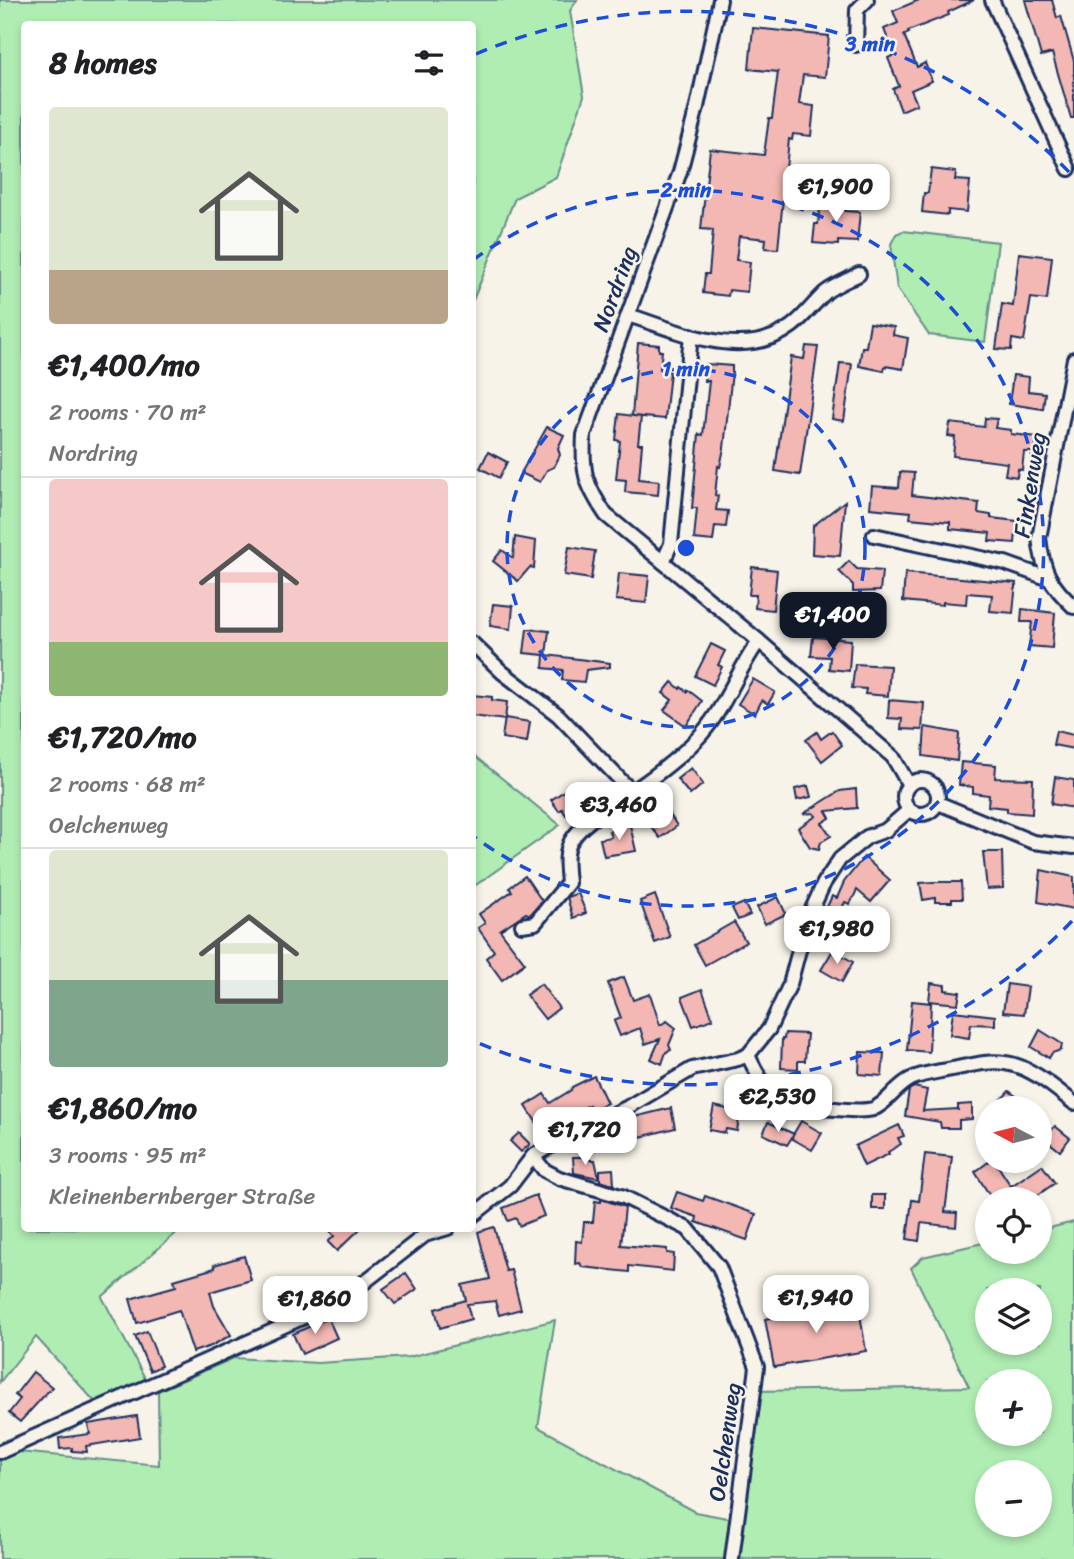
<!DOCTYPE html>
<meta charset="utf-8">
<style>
:root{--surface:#fff;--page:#f2f2f2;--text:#202124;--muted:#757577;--line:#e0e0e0;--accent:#111827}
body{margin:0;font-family:Sriracha,sans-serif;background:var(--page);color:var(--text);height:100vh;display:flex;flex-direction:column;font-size:26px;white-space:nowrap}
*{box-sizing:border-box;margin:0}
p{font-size:23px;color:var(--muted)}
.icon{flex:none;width:38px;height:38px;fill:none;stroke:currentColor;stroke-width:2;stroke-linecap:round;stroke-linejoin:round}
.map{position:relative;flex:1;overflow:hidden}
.side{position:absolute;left:21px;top:21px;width:455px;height:1211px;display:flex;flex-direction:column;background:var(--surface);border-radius:7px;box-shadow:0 4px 10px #0003}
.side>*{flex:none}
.needle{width:46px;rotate:277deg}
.buttons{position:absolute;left:975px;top:1096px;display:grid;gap:14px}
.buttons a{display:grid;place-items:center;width:77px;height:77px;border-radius:50%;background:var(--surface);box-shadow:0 4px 10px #0003;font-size:35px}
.price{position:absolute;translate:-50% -60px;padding:0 16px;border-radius:14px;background:#fff;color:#222;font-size:23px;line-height:46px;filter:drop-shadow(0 2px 4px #0008)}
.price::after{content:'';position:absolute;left:50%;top:42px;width:21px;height:16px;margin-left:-10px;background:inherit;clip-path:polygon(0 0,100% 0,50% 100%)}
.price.selected{background:var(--accent);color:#fff}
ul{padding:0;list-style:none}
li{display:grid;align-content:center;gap:14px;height:371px;padding:0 28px}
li+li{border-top:2px solid var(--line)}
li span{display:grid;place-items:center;height:217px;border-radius:7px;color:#555}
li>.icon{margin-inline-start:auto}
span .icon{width:126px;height:126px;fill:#fffc;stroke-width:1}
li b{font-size:30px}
h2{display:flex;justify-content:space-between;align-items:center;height:84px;padding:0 28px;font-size:30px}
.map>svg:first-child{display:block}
.green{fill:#b0edb3;stroke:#668e88;stroke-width:2;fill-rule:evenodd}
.building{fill:#f3b8b4;stroke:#1b2f5e;stroke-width:2}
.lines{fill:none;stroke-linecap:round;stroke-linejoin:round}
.street-casing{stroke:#1b2f5e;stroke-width:18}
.street{stroke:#f7f3e8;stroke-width:12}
.ring{fill:none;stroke:#1d4ed8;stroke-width:3.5;stroke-dasharray:12 9}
.labels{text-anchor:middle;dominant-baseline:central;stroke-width:5;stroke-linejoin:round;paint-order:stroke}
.street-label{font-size:23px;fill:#1b2f5e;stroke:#f7f3e8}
.centre{fill:#1d4ed8;stroke:#f7f3e8;stroke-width:3.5}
.ring-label{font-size:21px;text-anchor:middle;font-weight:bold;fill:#1d4ed8;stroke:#f7f3e8;stroke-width:5;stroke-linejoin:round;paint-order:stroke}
</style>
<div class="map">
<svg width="1074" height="1559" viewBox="0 0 1074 1559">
<rect width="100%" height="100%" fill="#f7f3e8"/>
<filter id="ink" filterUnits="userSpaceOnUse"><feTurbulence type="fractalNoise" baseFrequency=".0143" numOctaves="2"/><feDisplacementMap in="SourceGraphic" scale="14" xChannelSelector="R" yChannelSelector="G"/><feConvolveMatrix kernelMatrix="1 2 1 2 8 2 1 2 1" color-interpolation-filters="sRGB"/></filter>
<g filter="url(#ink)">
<g class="green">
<path d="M0,0h577l-7,11 14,85 -28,81 -41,21 -42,102 -1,-276h-448v1204l157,1 -79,68 44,83 -49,24 -61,-67 -36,45z"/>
<path d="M903,231l95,11 -13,100 -56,-7 -32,-46 -6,-45 5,-10z"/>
<path d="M473,755l87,70 -87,62h-1z"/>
<path d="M1074,1222v337h-341l24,-168 212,-4 -58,-119 12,-11 64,-15v9h53v-21zM987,1290h53v52h-53zM987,1381h53v52h-53zM987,1472h53v52h-53z"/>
<path d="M555,1320l-17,107 157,85 38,7 -3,40h-730v-105l7,-3 152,14 -1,-74 76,-33 84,5 91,-6z"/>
</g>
<g class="building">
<path d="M919,0h55l-26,12 1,3 -41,16 1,2 -5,2 13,32 8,-4 7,18 -21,9 6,14 -16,7 -8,-22 6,-3 -11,-28 6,-3 -10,-26 14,-6 -5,-12z"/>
<path d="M1025,0h27l5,18 4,-2 13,45v57h-3l-19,-65 -11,3z"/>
<path d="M753,28l76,8 -4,41 -22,-2 -4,29 15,2 -3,30 -18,-2 -1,6 -3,-1 -11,110 -13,-1 1,-9 -27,-3 -3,24 14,2 -3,30 -18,-2 -1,6 -25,-3 2,-19h4l4,-44 -12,-1 9,-80 54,6 5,-37h3l6,-46 -29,-3z"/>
<path d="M931,169l25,3 -1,8 15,1 -3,31 -19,-2v5l-26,-3 2,-19h4z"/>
<path d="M821,200l25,2 -1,9 15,1 -3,30 -19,-1v4l-25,-2 2,-19h3z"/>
<path d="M1019,253l33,4 -5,43 -16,-2 -7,43 -12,-2 -1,11 -15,-1 6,-45 11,2z"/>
<path d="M870,323l24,4 -1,8 15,3 -5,31 -18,-3 -1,5 -25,-5 3,-19h4z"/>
<path d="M638,343l21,2v6h3l-2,18 10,3 -5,47 -33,-3z"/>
<path d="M806,346l12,1 -18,128 -25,-4 16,-114 13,2z"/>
<path d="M840,363l12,1 -8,57 -12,-2z"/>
<path d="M706,364l26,2v6l-8,76 -4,19 -2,-1 -3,29 3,1 -2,14 12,1 -2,16 -11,-1 -2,15 -19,-2 3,-31h-5l7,-74 4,1 6,-54h-5z"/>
<path d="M1013,375l16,2 -1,14 17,2 -2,16 -34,-5z"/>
<path d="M619,414l22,3 -3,27h4l-3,35 20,2 -1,14 -33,-3 1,-12 -10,-1 4,-38 -4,-1z"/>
<path d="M985,418l12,1 -2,9 16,2v4l26,3 -2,15h-11l-2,18 -4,-1 -1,8 -12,-2 2,-12 -54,-7 2,-19 -7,-1 2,-13 34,4z"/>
<path d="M547,427l17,8 -6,13 2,7 -6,12 -7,3 -7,12 -19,-9z"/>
<path d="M488,452l19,10 -8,16 -19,-10z"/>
<path d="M900,472l14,1 -2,22 67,8 -1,10 13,2v3l26,3 -2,22 -26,-2 1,-8 -40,-4v-7l-40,-4 1,-6 -41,-4 2,-22 27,2z"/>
<path d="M845,501l-5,55 -28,-2 1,-28z"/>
<path d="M515,537l21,4 -2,27 -4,-1 -12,14 -25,-20 9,-11 11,8z"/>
<path d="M569,547l26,4 -4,28 -27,-4z"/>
<path d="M849,561l8,8 25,2 -2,20 -27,1v-7l-14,-14z"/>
<path d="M752,567l25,3 -4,40 -18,-2 1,-13h-7z"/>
<path d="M619,573l30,3 -3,27 -30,-3z"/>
<path d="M905,573l111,10 -3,30 -23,-2 2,-16 -25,-2 -1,11 -23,-2v3l-40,-4z"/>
<path d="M493,604l20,2 -2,23 -21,-3z"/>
<path d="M1022,609l33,4 -3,35 -23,-2 3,-24h-11z"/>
<path d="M527,629l22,2 -3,24 64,8v4l-24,3 -2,12 -22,-2 1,-10 -20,-2 1,-13 -20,-2z"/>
<path d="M813,637l38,3 -2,31 -20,-2 1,-12 -19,-1z"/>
<path d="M711,644l14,7 -7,14 4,2 -9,18 -18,-9z"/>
<path d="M855,664l35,2 -2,30 -23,-2 1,-5 -14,-1z"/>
<path d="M753,679l22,13 -7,12 -6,-4 -7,14 -17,-10z"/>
<path d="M672,682l8,7 1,-2 6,5 1,-2 14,11 -16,25 -22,-16 8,-10 -9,-7z"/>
<path d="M472,695l20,2v3l15,2 -2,18 -33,-4z"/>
<path d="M889,700l35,3 -2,27 -21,-1 1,-10 -14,-1z"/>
<path d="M505,718l25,4 -3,20 -25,-4z"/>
<path d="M925,727l34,6 -2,28 -34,-5z"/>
<path d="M832,731l10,14 -20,16 -16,-21 11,-8 4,7z"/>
<path d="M1056,731l18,4v14l-21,-4z"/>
<path d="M961,762l35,3 -1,13 38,1 -1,35 -25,-2v-4l-19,-2 1,-11 -16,-2v-6l-14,-2z"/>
<path d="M691,768l12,16 -13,11 -13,-16z"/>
<path d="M1055,777l19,3v28l-23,-4z"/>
<path d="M808,786l3,11 -14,3 -2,-11z"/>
<path d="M570,787l5,7 9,-7 7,10 -25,18 -4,-6 -3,2 -8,-11z"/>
<path d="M856,789l1,19 -31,3 4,7 -8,5 9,13 -10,6 -2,7 -9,-2 -12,-19 18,-12 -3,-3 -10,1 37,-23z"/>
<path d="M661,800l16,26 -17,12 -19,-24z"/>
<path d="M630,825l6,26 -32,5 -4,-17 11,-2 -2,-6 6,-3z"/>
<path d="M983,852h19l1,36 -16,1z"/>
<path d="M864,857l26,23 -19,22 -14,-12 -7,14 -5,-2 -12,25 -13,-5 12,-26 5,2 7,-16z"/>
<path d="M1041,870l33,7v32l-36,-7z"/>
<path d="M525,876l17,25 -12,14 -4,-2 -26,17 25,33 -23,17 -16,-22 8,-7 -16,-23 7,-5 -6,-9 33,-23 -3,-3z"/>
<path d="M934,882h27l1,17h-10v3h-17v-4l-12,2 -3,-17z"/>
<path d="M578,893l8,20 -13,5 -6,-21z"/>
<path d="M655,895l15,42 -15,6 -15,-42z"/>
<path d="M778,897l8,17 -21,10 -8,-17z"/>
<path d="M744,903l6,12 -12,5 -6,-12z"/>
<path d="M734,922l12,20 -41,23 -11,-20z"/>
<path d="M833,950l20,12 -11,20 -21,-12z"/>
<path d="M624,977l9,23 17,-6 10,31 7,-4 9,7 -7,17 2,5 -5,2 -4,12 -11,-5 9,-20 -15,5 -5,-16 -20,8 -6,-15 7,-3 -13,-35z"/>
<path d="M931,983l14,2v5l15,2 -2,12 -29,-3z"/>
<path d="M541,984l18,24 -14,11 -19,-24z"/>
<path d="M1007,984l21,3 -4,27 -21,-2z"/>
<path d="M702,989l11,30 -20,7 -11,-29z"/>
<path d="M912,1001l19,2 -2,49 -22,-2z"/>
<path d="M953,1011l42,5v9l-24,-1 -2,14 -19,-3z"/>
<path d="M1040,1030l22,14 -1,6 -9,3 -3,5 -18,-11z"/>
<path d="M785,1033l22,1 -2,27h-7v8l-17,-1 1,-29h2z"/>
<path d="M860,1052l24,1 -2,23 -23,-2z"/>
<path d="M594,1076l13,27 -15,7 -3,-5 -46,28 -17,-27 18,-12 6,9 21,-13 1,-3z"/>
<path d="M914,1087l13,3 -4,21 35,-2v2v-6l14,-1v15l-13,1v8h-18l-1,-6 -35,-6 4,-26z"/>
<path d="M1009,1091l23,17h-25l-6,-5v-3z"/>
<path d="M714,1106l26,6 -3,19 -11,-2 -1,4 -16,-3z"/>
<path d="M671,1108l4,20 -35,9 -6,-20z"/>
<path d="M801,1121l21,12 -10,17 -21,-12z"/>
<path d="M768,1122l26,12 -7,11 -24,-11z"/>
<path d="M899,1125l5,11 -6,2 3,6 -13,8 1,2 -25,12 -9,-20z"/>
<path d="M1055,1126l15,12 -10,13 -15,-12z"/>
<path d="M519,1133l11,11 -9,8 -11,-11z"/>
<path d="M925,1154l27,3 -7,55 12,1 -1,14 -35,-4 -2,18 -12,-2 5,-39 7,1z"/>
<path d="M573,1157h15v3h7l4,18 -25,-5z"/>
<path d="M991,1160h3l17,26 31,-21 13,18 -23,16h-40l-17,-27z"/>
<path d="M613,1169l1,16 -14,-4v-11z"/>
<path d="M677,1192l26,9 2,-5 51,18 -9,26 -51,-18 1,-5 -26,-9z"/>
<path d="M536,1195l8,21 -25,10 -3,-8 -8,3 -5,-13z"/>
<rect x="872" y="1195" width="13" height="14"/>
<path d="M601,1199l24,8 -4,38 46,4v4l7,1 -1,17 -44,-5v6l-47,-5 -2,-4 -5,1 1,-23 6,1 2,-20h9l2,-21 6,1z"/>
<path d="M494,1227l12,44 5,-1 10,39 -22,6 -4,-14 -28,3 4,15 -31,9 -5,-19 31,-9 -4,-15 28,-6 -12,-47z"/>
<path d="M327,1228h34l-24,23 -9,-9 6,-6z"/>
<path d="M244,1256l7,24 -41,12 4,14 17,29 -20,11 -18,6 -14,-42 -42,13 -7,-24 46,-13 -2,-6 41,-12 -1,-3z"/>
<path d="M406,1273l11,16 -22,15 -12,-15z"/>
<path d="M858,1302l8,49 -92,16 -9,-48z"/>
<path d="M328,1318l9,20 -35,16 -9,-20z"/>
<path d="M147,1331l14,35 -11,5 -15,-35z"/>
<path d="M33,1372l19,15 -32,35 -11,-9 11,-14 -5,-4z"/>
<path d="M137,1416l3,21 -54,9 1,6 -15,-1v-3l-12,1 -1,-11 31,-4 -2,-10z"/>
</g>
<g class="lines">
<g class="street-casing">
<g id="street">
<path d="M720,0l-23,107 -17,65 -96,263c-2,37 1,49 22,80l153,126 134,116 16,28"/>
<path d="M992,0l77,169"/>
<path d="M856,45l1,-35 10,-10"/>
<path d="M628,315c51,16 115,48 164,11 12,-9 22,-23 34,-34 9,-7 22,-12 33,-18"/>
<path d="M1074,359l-35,179c4,33 11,47 35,69"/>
<path d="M874,535l131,28 42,15"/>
<path d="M663,562l8,-18 20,-209"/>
<path d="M472,643l30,29 56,43 74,77"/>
<circle cx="921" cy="797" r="17"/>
<path d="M938,803l95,39 41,5"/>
<path d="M522,925l13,-2 33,-40c-1,-14 -4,-29 3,-42 13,-21 39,-33 58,-47 22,-15 49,-35 67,-54 28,-28 40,-68 63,-99"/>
<path d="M748,1055c21,47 38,52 88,54 11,1 26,3 37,0 15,-6 23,-23 38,-30 12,-6 27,-7 41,-10 17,-3 36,-9 53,-6 25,3 50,25 69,40"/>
<path d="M533,1156l11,14 15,8 65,19 64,32 31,38 38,100 -25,192"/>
<path d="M472,1216l38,-30 23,-30 25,-14 70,-35 64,-38 46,-10 10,-4 21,-26 21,-45 17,-64 17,-37 16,-24 27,-22 19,-7 23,-20"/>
<path d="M0,1452l340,-151 85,-66 23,-7"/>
</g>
</g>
<use href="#street" class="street"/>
</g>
</g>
<g class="ring">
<circle cx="686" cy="548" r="179"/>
<path d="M473 260A358 358 0 1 1 473 836"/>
<path d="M1072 921A537 537 0 0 1 476 1042M476 54A537 537 0 0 1 1072 175"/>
</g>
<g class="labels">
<g class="street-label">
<text transform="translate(615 289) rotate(-70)">Nordring</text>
<text transform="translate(1030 485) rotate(-81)">Finkenweg</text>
<text transform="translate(725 1442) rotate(-82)">Oelchenweg</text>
</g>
</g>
<circle cx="686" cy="548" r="10" class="centre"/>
<g class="ring-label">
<text x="870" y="51">3 min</text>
<text x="686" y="197">2 min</text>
<text x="686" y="376">1 min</text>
</g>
</svg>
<div class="buttons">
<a><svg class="needle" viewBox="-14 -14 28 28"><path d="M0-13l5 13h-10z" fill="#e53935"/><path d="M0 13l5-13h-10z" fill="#757577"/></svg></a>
<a><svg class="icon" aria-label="locate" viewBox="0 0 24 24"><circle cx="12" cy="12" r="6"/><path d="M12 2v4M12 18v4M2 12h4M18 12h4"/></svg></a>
<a><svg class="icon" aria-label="layers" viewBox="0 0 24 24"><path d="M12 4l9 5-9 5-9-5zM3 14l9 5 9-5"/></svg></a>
<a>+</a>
<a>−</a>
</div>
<b class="price" style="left:836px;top:224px">€1,900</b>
<b class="price selected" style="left:833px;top:652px">€1,400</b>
<b class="price" style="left:619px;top:842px">€3,460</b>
<b class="price" style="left:837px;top:966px">€1,980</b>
<b class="price" style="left:778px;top:1134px">€2,530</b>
<b class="price" style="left:585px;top:1167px">€1,720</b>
<b class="price" style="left:816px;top:1335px">€1,940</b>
<b class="price" style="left:315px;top:1336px">€1,860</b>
<section class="side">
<h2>8 homes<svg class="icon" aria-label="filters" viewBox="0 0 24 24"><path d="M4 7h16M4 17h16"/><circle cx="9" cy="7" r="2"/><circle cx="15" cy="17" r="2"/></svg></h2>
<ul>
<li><span style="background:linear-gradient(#dfe7d0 75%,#b9a48a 0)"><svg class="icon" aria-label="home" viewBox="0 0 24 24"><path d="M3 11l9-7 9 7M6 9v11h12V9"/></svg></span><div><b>€1,400/mo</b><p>2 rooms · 70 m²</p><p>Nordring</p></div></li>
<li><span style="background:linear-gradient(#f6c9c9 75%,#8fb573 0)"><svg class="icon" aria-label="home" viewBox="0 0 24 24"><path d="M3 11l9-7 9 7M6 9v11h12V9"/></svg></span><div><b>€1,720/mo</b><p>2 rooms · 68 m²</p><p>Oelchenweg</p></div></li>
<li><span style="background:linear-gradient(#dfe7d0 60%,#7fa58c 0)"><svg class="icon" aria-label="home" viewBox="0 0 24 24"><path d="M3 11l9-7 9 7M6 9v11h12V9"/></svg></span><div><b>€1,860/mo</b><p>3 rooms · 95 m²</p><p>Kleinenbernberger Straße</p></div></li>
</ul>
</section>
</div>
